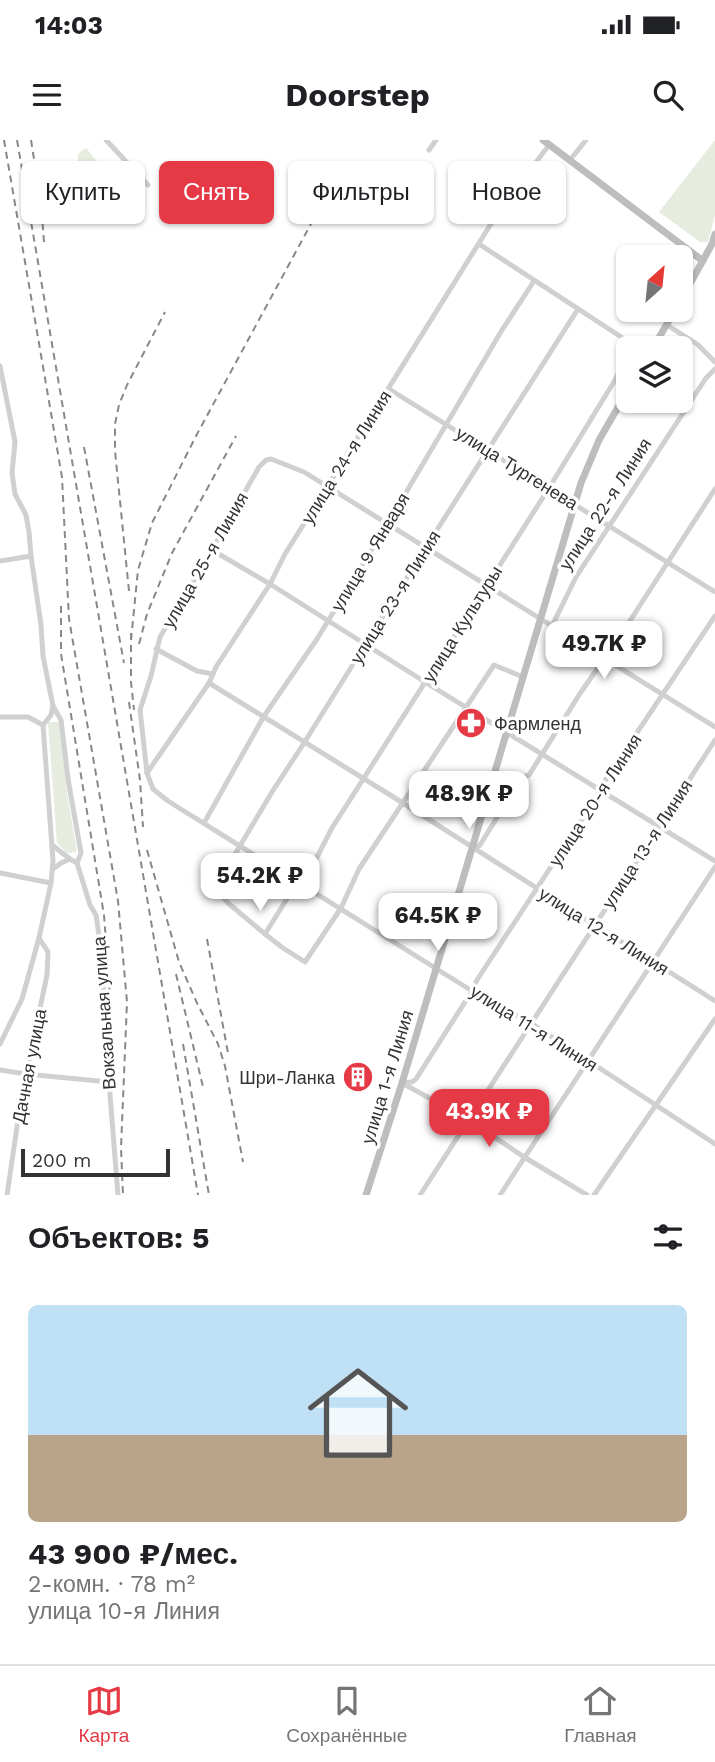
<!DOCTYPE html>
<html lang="ru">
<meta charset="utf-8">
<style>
:root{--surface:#fff;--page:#f6f6f6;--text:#202124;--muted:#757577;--line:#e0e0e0;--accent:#e63946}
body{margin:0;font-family:"Work Sans",sans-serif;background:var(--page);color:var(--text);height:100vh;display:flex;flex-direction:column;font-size:26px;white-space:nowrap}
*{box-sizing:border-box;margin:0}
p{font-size:23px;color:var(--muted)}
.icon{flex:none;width:38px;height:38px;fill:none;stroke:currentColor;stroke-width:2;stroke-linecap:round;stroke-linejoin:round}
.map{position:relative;height:1055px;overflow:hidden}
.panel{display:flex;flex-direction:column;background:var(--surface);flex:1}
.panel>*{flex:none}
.hud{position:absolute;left:21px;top:21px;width:674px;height:63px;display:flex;gap:14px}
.needle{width:46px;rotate:27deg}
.controls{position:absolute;left:616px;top:105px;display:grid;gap:14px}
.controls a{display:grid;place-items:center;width:77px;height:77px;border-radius:10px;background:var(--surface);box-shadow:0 2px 5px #0004;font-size:35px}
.scale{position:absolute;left:21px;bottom:18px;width:149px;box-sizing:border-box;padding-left:7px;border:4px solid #333;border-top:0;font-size:19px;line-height:24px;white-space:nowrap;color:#333;-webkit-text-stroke:5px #fff;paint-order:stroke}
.price{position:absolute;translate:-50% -60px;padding:0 16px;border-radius:14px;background:#fff;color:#222;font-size:23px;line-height:46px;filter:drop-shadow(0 2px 4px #0008)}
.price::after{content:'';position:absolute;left:50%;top:42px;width:21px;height:16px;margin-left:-10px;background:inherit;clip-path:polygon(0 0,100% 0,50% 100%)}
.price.selected{background:var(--accent);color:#fff}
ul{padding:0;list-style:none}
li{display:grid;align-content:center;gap:14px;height:371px;padding:0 28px}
li span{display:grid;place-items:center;height:217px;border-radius:10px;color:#555}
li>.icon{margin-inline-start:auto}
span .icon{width:126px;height:126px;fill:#fffc;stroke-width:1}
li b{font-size:30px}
h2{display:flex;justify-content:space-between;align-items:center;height:84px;padding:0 28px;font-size:30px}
.tag{padding:0 24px;border-radius:10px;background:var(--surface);box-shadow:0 2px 5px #0004;font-size:24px;line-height:63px}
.tag.selected{background:var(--accent);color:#fff}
.status{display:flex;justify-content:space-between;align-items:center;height:49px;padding:0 35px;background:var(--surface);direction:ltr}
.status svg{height:19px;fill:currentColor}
header{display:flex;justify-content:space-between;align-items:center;height:91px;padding:0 28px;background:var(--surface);font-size:32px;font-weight:700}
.dock{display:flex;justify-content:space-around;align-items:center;height:98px;border-top:2px solid var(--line);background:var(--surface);font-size:19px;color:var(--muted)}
.dock a{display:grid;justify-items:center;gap:4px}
.dock .selected{color:var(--accent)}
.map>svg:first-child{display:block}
.green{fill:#e6ecdf}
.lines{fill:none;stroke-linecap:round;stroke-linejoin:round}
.minor{stroke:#d0d0d0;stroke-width:5}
.secondary{stroke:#bdbdbd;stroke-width:7}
.rail{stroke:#888;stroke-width:2;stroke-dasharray:7 5;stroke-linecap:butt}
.labels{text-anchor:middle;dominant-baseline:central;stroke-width:7;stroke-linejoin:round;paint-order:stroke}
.street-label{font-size:18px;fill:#333;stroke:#fff}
.poi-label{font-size:18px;fill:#333;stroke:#fff;text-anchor:start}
</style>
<div class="status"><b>14:03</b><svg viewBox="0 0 49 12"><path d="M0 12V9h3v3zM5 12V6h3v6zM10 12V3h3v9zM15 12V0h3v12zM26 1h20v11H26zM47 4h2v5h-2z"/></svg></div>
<header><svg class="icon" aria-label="menu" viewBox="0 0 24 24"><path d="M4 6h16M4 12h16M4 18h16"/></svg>Doorstep<svg class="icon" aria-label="search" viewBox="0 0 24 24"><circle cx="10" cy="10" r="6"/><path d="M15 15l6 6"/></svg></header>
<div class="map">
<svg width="715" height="1055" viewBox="0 0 715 1055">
<rect width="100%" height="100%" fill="#fff"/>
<g class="green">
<path d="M715,0v75l-7,27h-8l-41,-30z"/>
<path d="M86,8l15,18 2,5 -1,4 -7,3 -4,-2 -13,-14v-8z"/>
<path d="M48,582h11l8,70 10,60 -10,1 -10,-10z"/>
</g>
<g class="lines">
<g class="minor">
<path d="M106,0l42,45"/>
<path d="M429,10l7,-10"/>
<path d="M570,20l16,-20"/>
<path d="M479,104l159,104"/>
<path d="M667,185l30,19 18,18"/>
<path d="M0,226l15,76 -3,31 3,21 11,21 3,17 2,24 10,69 2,31 10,50 -2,9 -8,10 10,136 -2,22 -12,55 -17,61 -22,45"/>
<path d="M389,249l326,203"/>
<path d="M212,410l58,34 155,98 290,179"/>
<path d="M0,421l31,-5"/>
<path d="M552,486l24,-49 130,-199 9,-9"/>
<path d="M156,509l41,22 16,3"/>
<path d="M209,543l178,110 328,208"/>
<path d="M53,566l8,14 7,59 13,74 -4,10"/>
<path d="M0,577h28l15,8"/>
<path d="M715,587l-411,-255 -33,-13 -5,1 -7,7 -47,83 -52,87 -9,39 -11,34 7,63 6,16 15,12 304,190 59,32 184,121"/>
<path d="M147,633l62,-90 7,-16 54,-83 15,-30 214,-343 50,-66"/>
<path d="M204,683l60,-107 53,-77 71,-116 114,-193 32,-49"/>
<path d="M52,705l18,14"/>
<path d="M473,709l7,-4 42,-68 7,-2 50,-80 47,-68 89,-138"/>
<path d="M53,729l8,-6 9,-4 7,4 13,42 6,10 5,34 8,133 9,113"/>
<path d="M0,733l51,10"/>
<path d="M298,741l-33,53 -37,-31 -13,-15 57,-96 32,-49 122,-196 152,-238"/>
<path d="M303,744l29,-56 217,-340 66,-108 8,-16"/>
<path d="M265,794l18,14 22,14 36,-54 18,-39 135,-204 29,12"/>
<path d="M0,930l26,4 83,8"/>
<path d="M402,943l10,-1 4,-3 56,-88 5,-11 124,-190 5,-11 109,-163"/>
<path d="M402,943l67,37 55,37 63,38"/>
<path d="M7,1055l15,-102 25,-118 1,-23 -9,-14"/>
<path d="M420,1055l295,-455"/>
<path d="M500,1055l215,-328"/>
<path d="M594,1055l121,-176"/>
</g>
<g class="secondary">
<path d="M543,0l160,121"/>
<path d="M681,160l31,-56 3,-10"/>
<path d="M653,208l22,-38"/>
<path d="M366,1055l36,-112 179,-600 18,-43 29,-50"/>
</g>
<g class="rail">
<path d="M4,0l58,337 7,142 49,282 9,101 -6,146 2,47"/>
<path d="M17,0l181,1055"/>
<path d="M31,0l10,63 3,39"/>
<path d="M84,307l40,216"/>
<path d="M129,451l-14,-140v-27l4,-19 8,-20 38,-73"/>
<path d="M61,466v48l43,261 12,160"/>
<path d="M131,493v49l3,28"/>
<path d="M131,500l7,-70 14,-47 44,-87 142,-262"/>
<path d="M139,504l8,-30 25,-61 64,-117"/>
<path d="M129,562l11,78 3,47"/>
<path d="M147,710l32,112 18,41 21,41 7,22 18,96"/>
<path d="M207,799l21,114"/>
<path d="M176,834l27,113"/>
<path d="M183,904l26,151"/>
</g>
</g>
<defs>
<g id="pharmacy-disc" transform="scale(1.575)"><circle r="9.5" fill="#e63946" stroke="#fff"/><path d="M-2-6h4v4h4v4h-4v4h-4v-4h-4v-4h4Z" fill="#fff"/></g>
<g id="building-disc" transform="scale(1.575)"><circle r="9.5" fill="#e63946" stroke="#fff"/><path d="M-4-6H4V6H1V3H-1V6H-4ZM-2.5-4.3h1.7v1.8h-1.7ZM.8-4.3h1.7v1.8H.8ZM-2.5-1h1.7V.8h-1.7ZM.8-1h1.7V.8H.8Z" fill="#fff"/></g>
</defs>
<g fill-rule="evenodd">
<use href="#pharmacy-disc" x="471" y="583"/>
<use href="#building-disc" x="358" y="937"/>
</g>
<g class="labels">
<g class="street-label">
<text transform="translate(346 317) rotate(-58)">улица 24-я Линия</text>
<text transform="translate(517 328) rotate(32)">улица Тургенева</text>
<text transform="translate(605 364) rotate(-57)">улица 22-я Линия</text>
<text transform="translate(370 412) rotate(-59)">улица 9 Января</text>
<text transform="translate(205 420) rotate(-60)">улица 25-я Линия</text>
<text transform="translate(395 457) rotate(-58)">улица 23-я Линия</text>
<text transform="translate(462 484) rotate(-58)">улица Культуры</text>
<text transform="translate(595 660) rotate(-57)">улица 20-я Линия</text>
<text transform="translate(647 704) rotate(-57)">улица 13-я Линия</text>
<text transform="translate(604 791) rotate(32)">улица 12-я Линия</text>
<text transform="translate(104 873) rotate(-94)">Вокзальная улица</text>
<text transform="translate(534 888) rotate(32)">улица 11-я Линия</text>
<text transform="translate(29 926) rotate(-79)">Дачная улица</text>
<text transform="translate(387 937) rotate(-73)">улица 1-я Линия</text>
</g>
<g class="poi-label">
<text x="494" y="583">Фармленд</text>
<text x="335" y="937" text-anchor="end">Шри-Ланка</text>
</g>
</g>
</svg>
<div class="controls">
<a><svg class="needle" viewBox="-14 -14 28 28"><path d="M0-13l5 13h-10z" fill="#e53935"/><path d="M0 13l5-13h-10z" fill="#757577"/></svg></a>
<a><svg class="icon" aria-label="layers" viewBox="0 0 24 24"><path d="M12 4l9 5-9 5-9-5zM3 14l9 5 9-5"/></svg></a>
</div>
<div class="scale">200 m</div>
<b class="price" style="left:604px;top:541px">49.7K ₽</b>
<b class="price" style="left:469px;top:691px">48.9K ₽</b>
<b class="price" style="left:260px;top:773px">54.2K ₽</b>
<b class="price" style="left:438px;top:813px">64.5K ₽</b>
<b class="price selected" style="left:489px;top:1009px">43.9K ₽</b>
<div class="hud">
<a class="tag">Купить</a>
<a class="tag selected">Снять</a>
<a class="tag">Фильтры</a>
<a class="tag">Новое</a>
</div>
</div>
<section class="panel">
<h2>Объектов: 5<svg class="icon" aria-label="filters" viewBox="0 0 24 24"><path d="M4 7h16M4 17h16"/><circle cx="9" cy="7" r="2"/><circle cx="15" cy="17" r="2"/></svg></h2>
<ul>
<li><span style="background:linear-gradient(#bfe0f5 60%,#b9a48a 0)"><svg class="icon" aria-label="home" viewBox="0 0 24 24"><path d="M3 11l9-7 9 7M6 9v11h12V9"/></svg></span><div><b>43 900 ₽/мес.</b><p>2-комн. · 78 m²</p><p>улица 10-я Линия</p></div></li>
</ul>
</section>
<nav class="dock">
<a class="selected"><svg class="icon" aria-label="map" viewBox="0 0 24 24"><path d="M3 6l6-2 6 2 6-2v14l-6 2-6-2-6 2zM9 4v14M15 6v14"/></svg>Карта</a>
<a><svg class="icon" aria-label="saved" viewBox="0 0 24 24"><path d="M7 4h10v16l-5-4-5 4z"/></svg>Сохранённые</a>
<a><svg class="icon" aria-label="home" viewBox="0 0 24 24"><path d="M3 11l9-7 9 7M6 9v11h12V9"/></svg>Главная</a>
</nav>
